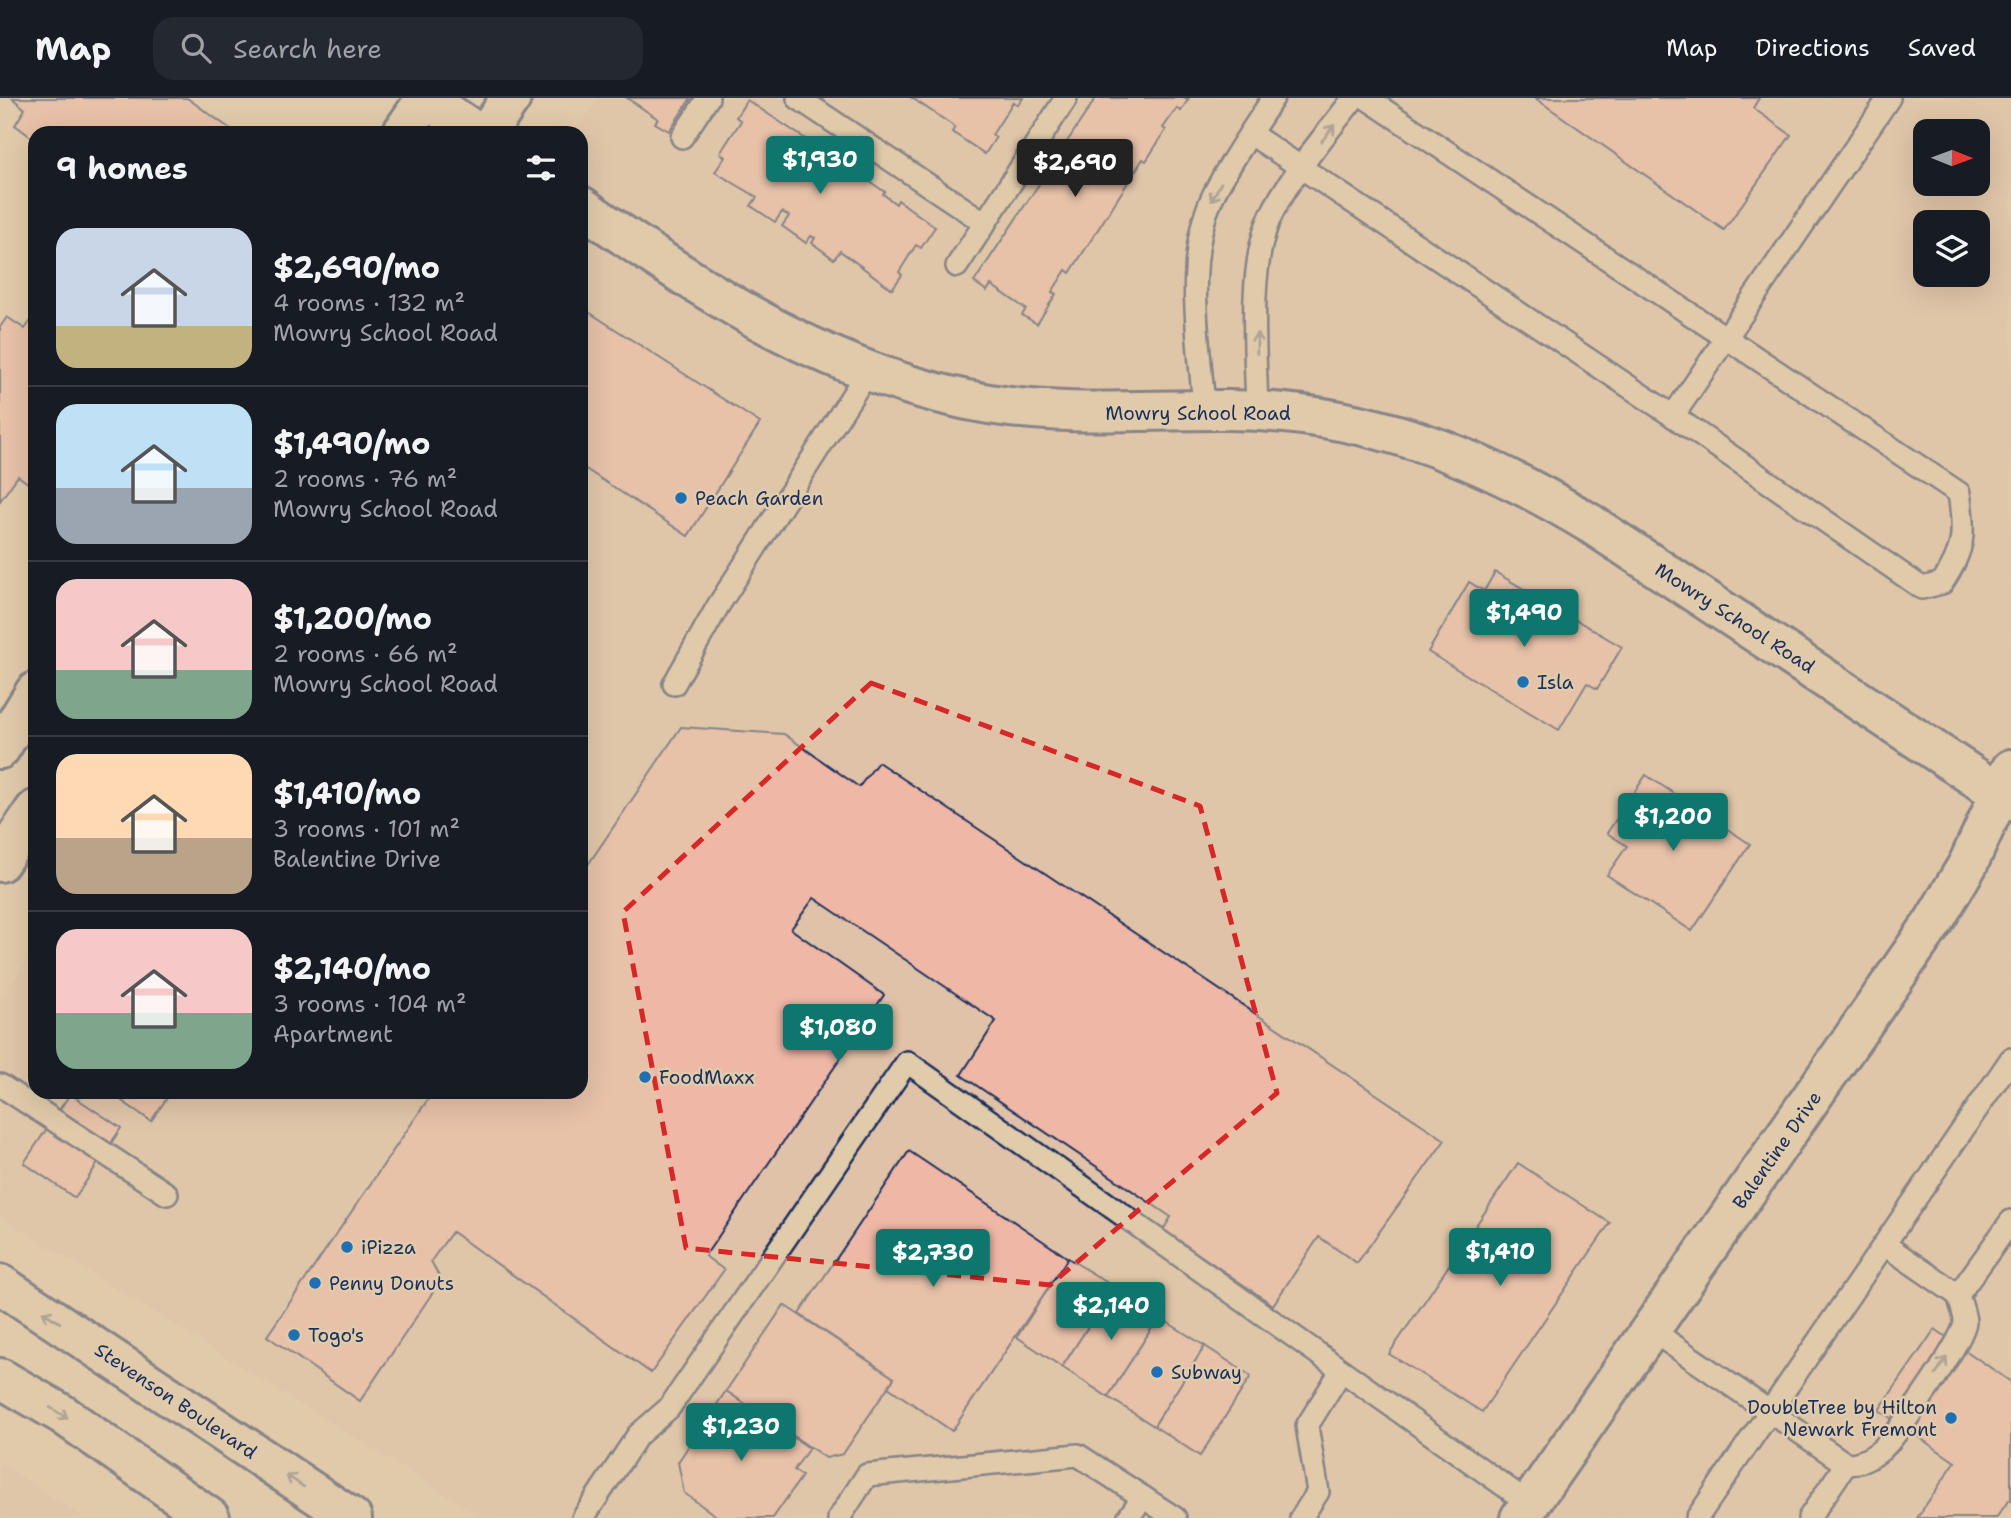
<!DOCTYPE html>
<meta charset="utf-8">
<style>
:root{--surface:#171b24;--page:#242831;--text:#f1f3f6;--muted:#9ea1a6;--line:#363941;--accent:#0f766e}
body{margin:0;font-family:"Shantell Sans",sans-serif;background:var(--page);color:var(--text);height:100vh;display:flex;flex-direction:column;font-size:26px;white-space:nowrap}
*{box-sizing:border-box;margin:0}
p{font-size:23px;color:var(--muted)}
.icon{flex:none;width:38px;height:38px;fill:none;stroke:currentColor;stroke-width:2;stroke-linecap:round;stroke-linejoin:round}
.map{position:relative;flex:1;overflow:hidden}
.side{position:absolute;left:28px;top:28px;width:560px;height:973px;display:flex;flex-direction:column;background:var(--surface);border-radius:21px;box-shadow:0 7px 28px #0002}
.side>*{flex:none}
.needle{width:46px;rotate:91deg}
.buttons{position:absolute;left:1913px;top:21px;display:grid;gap:14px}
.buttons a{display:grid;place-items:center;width:77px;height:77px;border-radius:14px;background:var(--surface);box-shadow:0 7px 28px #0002;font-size:35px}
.price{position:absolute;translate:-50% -60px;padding:0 16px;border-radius:7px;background:var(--accent);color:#fff;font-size:23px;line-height:46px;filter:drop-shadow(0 2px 4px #0008)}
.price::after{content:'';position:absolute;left:50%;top:42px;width:21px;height:16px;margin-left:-10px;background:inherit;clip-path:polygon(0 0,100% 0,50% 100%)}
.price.selected{background:#222;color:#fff}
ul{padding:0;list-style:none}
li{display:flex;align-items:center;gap:21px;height:175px;padding:0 28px}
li+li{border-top:2px solid var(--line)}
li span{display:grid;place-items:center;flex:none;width:196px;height:140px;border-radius:21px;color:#555}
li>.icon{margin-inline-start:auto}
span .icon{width:84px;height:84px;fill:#fffc;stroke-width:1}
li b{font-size:30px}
h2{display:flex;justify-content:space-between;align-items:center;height:84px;padding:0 28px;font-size:30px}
header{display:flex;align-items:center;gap:42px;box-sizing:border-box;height:98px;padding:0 35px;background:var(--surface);border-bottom:2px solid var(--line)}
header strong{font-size:33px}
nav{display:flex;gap:38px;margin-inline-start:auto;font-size:24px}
.search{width:490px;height:63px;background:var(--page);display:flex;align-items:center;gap:18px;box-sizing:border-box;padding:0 24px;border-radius:21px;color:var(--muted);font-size:26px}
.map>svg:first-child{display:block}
.built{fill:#e0c2a8;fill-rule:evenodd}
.building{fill:#efb7a6;stroke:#1b2f5e;stroke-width:2}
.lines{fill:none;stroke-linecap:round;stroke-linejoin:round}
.service-casing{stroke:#1b2f5e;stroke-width:26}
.tertiary-casing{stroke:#1b2f5e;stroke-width:44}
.secondary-casing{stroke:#1b2f5e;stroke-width:44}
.service{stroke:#e0cbaa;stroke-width:21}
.tertiary{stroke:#e0cbaa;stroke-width:38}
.secondary{stroke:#e0cbaa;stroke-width:38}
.oneway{stroke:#747580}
.marked{fill:none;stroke:#d62828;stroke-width:5;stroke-dasharray:14 9;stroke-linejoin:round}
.poi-dot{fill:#1f6fb2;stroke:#e0cbaa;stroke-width:2.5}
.labels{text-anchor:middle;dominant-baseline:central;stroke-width:5;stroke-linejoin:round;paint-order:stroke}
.street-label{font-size:19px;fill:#1b2f5e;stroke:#e0cbaa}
.poi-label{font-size:19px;fill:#1b2f5e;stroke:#e0cbaa;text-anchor:start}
</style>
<header>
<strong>Map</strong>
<div class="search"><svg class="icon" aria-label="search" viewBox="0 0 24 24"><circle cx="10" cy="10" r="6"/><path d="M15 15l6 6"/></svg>Search here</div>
<nav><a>Map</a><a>Directions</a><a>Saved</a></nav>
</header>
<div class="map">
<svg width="2011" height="1420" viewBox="0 0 2011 1420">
<rect width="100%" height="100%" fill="#e0cbaa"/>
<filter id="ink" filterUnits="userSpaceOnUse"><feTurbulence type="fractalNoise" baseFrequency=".0143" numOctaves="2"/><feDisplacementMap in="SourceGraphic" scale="14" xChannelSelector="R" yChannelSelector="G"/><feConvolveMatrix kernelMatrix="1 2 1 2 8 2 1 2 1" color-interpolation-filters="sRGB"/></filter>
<g filter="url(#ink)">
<g class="built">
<path d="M598,0h1413v1420h-1529l-482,-301v-216l35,-53v144h546v-959h-6zM1925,33h53v53h-53zM1925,124h53v53h-53z"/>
<path d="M0,1364l85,56h-85z"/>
</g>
<g class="building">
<path d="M12,0h175l49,35h-201v7l-20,-15 10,-16z"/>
<path d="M627,0h64l-22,33 -14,-8 3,-4z"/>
<path d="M912,0h111l-5,7 -5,-3 -21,33 4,2 -11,17 -33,-22 3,-5z"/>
<path d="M1096,0h93l-8,13 -4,-3 -14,20 3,2 -20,31 -3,-2 -73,114 -4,-3 -14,22 4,2 -19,30 -15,-9 4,-6 -35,-24 -4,6 -13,-9z"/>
<path d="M1535,0h224l-6,10 38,27 -67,95z"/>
<path d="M747,2l138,92 -2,2 13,10 2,-4 37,27 -14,21 -5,-3 -17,27 3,3 -10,14 -52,-38 -6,8 -22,-16 3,-5 -4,-2 -5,7 -24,-17 7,-10 -7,-4 -7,10 -24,-16 6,-9 -42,-25 10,-15 -5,-4 21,-32 -5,-4z"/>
<path d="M581,209l179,116 -72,113 -107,-70z"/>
<path d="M35,217v173l-17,-12 -18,25v-174l7,-10 18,12z"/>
<path d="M1495,474l127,75 -25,42 -10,-6 -28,47 -131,-78 41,-70 15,9z"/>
<path d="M681,629l103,7 75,53 19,-25 567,378 -88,123 -38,-26 -46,68 -110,-75 8,-13 -210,-142 35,-54 -182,-123 -23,31 93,66 -179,261 19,14 -73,103 -199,-141 -21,29 10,19 -81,121 -93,-65 166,-244h148v-217z"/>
<path d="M1646,677l104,69 -58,87 -85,-56 20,-29 -20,-13z"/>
<path d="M109,994h62l-20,29z"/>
<path d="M70,996l51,34 -46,70 -51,-35z"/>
<path d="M909,1053l159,107 -116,173 -64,-44 6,-9 -95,-64z"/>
<path d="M1518,1065l92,60 -128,189 -93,-58z"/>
<path d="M1068,1160l46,29 -52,80 -45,-30z"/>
<path d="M1114,1189l45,30 -51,80 -46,-30z"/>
<path d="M784,1207l110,73 -51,76 -17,4 -100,-67z"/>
<path d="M1159,1219l46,29 -51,80 -46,-29z"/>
<path d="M1935,1231l76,53v119l-2,-1 -13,18h-79l38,-56 -76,-52z"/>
<path d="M1205,1248l46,30 -51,80 -46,-30z"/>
<path d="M726,1293l83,57 -15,22 8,6 -29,42h-54l-35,-25 -6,-31z"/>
</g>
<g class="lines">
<g class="service-casing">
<g id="service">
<path d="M798,0l187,125"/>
<path d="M1366,0l593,395c6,40 6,56 -17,90l-20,5 -249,-172"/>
<path d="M1251,36l422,282 216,-318"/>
<path d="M682,39l26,-39"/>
<path d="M957,168l109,-168"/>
<path d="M1204,312c-4,-67 -21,-148 8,-212 16,-34 41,-68 61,-100"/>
<path d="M1257,313c-1,-55 -9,-134 10,-186 14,-39 61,-93 87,-127"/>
<path d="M674,586l44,-78 150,-235"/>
<path d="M0,987l167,109"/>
<path d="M1885,1147l73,50 53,-74"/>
<path d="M1651,1232l195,134c14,0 24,-5 35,-14 15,-13 83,-110 84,-128 0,-8 -5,-19 -7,-27"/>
<path d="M583,1420l55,-83 31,-27 238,-346 623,442"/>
<path d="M839,1420l28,-43 211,-20 97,63"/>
<path d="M1128,1420l15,-21"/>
<path d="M1301,1420l17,-26 -11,-66 34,-55"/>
<path d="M1697,1420l314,-459"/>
<path d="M1809,1420l37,-54"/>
</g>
</g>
<g class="tertiary-casing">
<g id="tertiary">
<path d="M426,0l51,35"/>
<path d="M581,108c123,87 256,173 408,198 80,13 159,5 239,6 136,1 248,44 363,114l420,277"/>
<path d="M1520,1420l414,-597 34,-57 43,-95"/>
</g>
</g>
<g class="secondary-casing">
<g id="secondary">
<path d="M402,35l24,-35"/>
<path d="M487,35l24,-35"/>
<path d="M0,651l35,-57"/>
<path d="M0,764l35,-52"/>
<path d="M0,1186l352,234"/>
<path d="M0,1280l62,36 148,104"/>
</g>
</g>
<use href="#service" class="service"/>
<use href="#tertiary" class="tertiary"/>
<use href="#secondary" class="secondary"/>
</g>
<defs><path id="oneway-shaft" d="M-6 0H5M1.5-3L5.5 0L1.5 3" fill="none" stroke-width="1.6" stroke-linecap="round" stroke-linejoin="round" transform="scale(1.75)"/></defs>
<g class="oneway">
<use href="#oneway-shaft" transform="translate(1328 35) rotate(-52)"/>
<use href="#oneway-shaft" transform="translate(1216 94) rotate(118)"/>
<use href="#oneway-shaft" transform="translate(1257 245) rotate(-89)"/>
<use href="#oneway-shaft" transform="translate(51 1219) rotate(-147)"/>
<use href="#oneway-shaft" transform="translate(1941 1268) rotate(-57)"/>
<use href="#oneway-shaft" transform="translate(59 1315) rotate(32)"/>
<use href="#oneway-shaft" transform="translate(295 1383) rotate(-146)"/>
</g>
</g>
<path d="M0 0H2011V1420H0ZM871,585l329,123 77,287 -227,192 -364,-37 -63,-336z" fill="#e0cbaa" fill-opacity=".55" fill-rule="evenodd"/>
<path class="marked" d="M871,585l329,123 77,287 -227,192 -364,-37 -63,-336z"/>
<g class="poi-dot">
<circle cx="681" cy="400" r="7"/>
<circle cx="1523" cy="584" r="7"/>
<circle cx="645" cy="979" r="7"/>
<circle cx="347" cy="1149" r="7"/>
<circle cx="315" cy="1185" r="7"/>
<circle cx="294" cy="1237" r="7"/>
<circle cx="1157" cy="1274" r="7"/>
<circle cx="1951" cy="1320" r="7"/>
</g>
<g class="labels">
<g class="street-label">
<text x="1198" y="315">Mowry School Road</text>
<text transform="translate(1735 520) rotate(33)">Mowry School Road</text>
<text transform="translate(1777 1052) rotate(-55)">Balentine Drive</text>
<text transform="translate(176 1303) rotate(34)">Stevenson Boulevard</text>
</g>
<g class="poi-label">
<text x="695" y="400">Peach Garden</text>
<text x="1537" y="584">Isla</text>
<text x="659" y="979">FoodMaxx</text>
<text x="361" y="1149">iPizza</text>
<text x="329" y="1185">Penny Donuts</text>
<text x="308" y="1237">Togo's</text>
<text x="1171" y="1274">Subway</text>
<text x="1937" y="1309" text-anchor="end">DoubleTree by Hilton<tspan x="1937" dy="22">Newark Fremont</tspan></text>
</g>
</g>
</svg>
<div class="buttons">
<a><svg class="needle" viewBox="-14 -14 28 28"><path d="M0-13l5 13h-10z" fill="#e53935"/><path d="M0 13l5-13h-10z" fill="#9ea1a6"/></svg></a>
<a><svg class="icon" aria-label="layers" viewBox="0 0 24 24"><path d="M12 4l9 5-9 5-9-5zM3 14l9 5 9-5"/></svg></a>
</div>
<b class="price" style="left:820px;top:98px">$1,930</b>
<b class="price selected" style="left:1075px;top:101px">$2,690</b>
<b class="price" style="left:1524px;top:551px">$1,490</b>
<b class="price" style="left:1673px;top:755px">$1,200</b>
<b class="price" style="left:838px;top:966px">$1,080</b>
<b class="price" style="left:1500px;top:1190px">$1,410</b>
<b class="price" style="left:933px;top:1191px">$2,730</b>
<b class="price" style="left:1111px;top:1244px">$2,140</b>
<b class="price" style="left:741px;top:1365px">$1,230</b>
<section class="side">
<h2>9 homes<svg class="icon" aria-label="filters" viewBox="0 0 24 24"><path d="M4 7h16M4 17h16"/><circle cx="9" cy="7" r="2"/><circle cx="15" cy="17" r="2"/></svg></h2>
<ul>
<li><span style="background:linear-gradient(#c9d6e8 70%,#c2b280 0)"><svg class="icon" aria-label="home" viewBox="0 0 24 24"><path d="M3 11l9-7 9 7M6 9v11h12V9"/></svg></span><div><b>$2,690/mo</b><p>4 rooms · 132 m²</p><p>Mowry School Road</p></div></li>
<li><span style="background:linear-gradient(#bfe0f5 60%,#9aa5b1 0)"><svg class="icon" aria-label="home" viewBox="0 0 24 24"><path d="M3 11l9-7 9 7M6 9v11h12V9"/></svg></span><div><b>$1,490/mo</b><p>2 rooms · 76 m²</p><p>Mowry School Road</p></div></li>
<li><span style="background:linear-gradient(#f6c9c9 65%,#7fa58c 0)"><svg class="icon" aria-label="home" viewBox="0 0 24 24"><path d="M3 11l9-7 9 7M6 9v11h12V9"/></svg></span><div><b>$1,200/mo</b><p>2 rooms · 66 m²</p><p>Mowry School Road</p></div></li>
<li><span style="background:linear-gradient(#ffd9b3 60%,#b9a48a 0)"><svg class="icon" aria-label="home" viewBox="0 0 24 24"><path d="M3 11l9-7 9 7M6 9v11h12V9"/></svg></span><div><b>$1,410/mo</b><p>3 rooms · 101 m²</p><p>Balentine Drive</p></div></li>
<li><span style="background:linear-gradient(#f6c9c9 60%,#7fa58c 0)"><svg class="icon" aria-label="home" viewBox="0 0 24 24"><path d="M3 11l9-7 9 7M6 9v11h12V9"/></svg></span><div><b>$2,140/mo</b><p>3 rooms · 104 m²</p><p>Apartment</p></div></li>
</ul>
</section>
</div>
